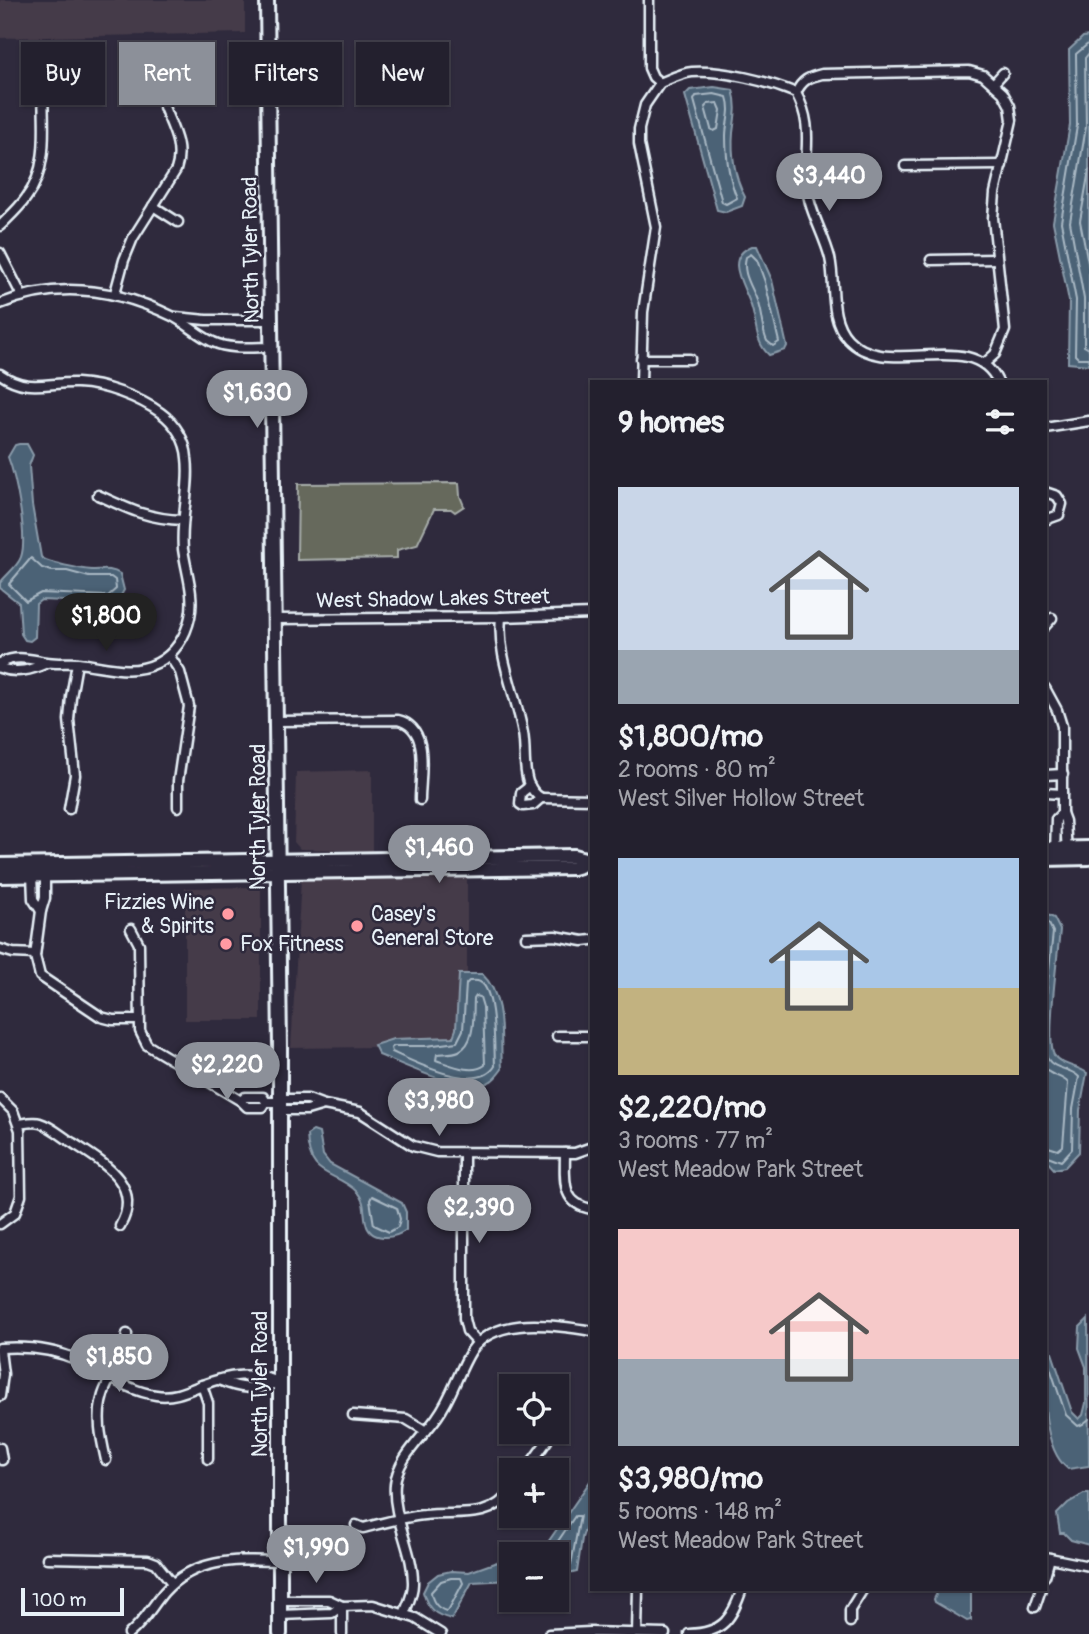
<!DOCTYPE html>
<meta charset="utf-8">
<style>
:root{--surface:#23202e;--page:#2b2836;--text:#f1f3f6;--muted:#a3a3aa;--line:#403e4a;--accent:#8c9099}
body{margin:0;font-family:Pangolin,sans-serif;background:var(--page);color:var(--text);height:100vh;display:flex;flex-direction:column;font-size:26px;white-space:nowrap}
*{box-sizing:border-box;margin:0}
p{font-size:23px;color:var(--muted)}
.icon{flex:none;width:38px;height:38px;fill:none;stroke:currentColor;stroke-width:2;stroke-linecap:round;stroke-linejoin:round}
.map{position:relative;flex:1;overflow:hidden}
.side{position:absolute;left:590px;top:380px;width:457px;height:1211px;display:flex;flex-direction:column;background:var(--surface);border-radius:0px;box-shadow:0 2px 5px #0004,0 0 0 2px var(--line)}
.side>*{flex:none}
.top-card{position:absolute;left:21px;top:42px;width:464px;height:63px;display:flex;gap:14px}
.controls{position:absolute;left:499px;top:1374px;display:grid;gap:14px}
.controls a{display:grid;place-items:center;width:70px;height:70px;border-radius:0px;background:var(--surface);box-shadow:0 2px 5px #0004,0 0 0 2px var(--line);font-size:35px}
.scale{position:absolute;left:21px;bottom:18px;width:103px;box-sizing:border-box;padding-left:7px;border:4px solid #e8f1f8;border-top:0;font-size:19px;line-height:24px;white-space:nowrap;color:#e8f1f8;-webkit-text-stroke:5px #2f2a3d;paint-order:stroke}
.price{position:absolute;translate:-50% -60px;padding:0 16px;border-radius:24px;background:var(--accent);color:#fff;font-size:23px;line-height:46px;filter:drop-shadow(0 2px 4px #0008)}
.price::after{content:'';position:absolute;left:50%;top:42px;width:21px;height:16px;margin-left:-10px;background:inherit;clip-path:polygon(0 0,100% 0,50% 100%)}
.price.active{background:#222;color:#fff}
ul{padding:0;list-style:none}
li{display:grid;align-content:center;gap:14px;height:371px;padding:0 28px}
li span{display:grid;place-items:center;height:217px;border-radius:0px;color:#555}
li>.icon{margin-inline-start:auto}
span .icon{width:126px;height:126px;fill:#fffc;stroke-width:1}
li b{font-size:30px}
h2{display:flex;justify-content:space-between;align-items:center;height:84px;padding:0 28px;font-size:30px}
.tag{padding:0 24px;border-radius:0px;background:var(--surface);box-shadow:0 2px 5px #0004,0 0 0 2px var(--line);font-size:24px;line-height:63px}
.tag.active{background:var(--accent);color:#fff}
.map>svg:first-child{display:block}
.built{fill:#443a48}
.green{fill:#66695b;stroke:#a7adaa;stroke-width:2}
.water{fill:#4b6276;stroke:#8a9baa;stroke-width:2}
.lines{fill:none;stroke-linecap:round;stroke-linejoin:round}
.shore{stroke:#a9b8c4;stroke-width:2}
.street-casing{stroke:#e8f1f8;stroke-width:13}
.secondary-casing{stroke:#e8f1f8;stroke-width:18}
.street{stroke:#2f2a3d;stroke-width:8}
.secondary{stroke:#2f2a3d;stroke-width:12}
.poi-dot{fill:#ff9aa2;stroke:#2f2a3d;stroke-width:2.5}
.labels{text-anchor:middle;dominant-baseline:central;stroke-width:5;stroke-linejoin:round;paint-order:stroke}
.street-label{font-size:21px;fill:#e8f1f8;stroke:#2f2a3d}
.poi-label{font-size:21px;fill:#e8f1f8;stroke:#2f2a3d;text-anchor:start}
</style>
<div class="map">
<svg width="1089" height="1634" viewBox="0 0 1089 1634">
<rect width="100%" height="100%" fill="#2f2a3d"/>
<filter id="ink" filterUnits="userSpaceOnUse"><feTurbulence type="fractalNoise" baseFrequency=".0143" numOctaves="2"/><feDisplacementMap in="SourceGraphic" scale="14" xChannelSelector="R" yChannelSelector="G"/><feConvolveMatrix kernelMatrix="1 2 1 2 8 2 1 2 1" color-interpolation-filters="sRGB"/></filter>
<g filter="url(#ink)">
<g class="built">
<path d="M0,0h245v33l-245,5z"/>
<path d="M372,770v81l-72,-2 -6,-7 2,-70z"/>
<path d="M467,878v168l-176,2 10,-169z"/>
<path d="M261,887v133h-76v-132z"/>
</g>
<path class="green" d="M459,483l1,13 4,10 -9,6 -4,-3h-17l-17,36 -20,5v8l-100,2 1,-76z"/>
<g class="water">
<path d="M1089,36v329l-21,-2 1,-62 -16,-79 17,-97 -1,-75 14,-13z"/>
<path d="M714,87l19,3c5,16 2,27 0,43 -2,21 2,46 12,64l-3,9 -16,6 -9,-2 -32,-115 5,-5z"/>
<path d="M752,246h5l15,34 15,66 -2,4 -16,5c-14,-13 -12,-29 -17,-46 -5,-21 -31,-50 0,-63z"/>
<path d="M19,444h8l6,11 -4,11 3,39 9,52c6,6 41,12 51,13 11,0 19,-2 28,4l4,16 -5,9 -9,4 -69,-3 -5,4 -1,33 -5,4 -5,-1 -4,-6 -2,-31 -19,-15v-5c6,-8 18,-17 21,-26 7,-20 -5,-79 -13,-100l7,-12z"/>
<path d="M1045,914l9,4 6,12c-2,22 -14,111 -6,125 6,10 24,11 33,18l-7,37 -1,42 -14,15 -11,2 -9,-10z"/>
<path d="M459,974h23c24,22 18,64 20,95 -3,4 -7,10 -11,12 -24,16 -88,-17 -112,-26l-5,-10 19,-6 60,-2 3,-8z"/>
<path d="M313,1131l6,2 4,22 7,9 72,39 4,9v18c-12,9 -36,12 -40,-7 -3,-12 0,-21 -9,-31 -22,-23 -48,-11 -50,-57z"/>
<path d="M1088,1319l1,147 -21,3c-31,-24 -23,-101 -23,-137l27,80 7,7 4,-4 3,-12v-36l-7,-19 1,-21z"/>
<path d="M591,1480v31l-9,27 -5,34 -20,5 -1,-23h-37l27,-9z"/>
<path d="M1084,1494h5v51l-18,-5 -7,-7h-4l-3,-19 11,-11z"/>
<path d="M511,1557v23l-39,2 -20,37c-18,-4 -24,-10 -29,-27l5,-10 10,-8 13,-3 18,1z"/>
<path d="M939,1589h32v31l-4,1 -32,-19 -1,-3z"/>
</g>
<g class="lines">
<g class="shore">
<path d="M1089,43l-13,11 1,72 -16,96 15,78 -1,55 3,3h11"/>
<path d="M1089,53l-4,5 1,69 -16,95 14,77v47l5,3"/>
<path d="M714,94l13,3c5,14 -1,25 -1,39 0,21 3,43 11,62l-11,6 -4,-2 -28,-102 2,-4z"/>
<path d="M718,103l3,7 -3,19 -4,2 -3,-2 -6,-22 3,-3z"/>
<path d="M1089,170l-9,51 9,47"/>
<path d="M751,254l6,6 8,22 14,60 -6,4 -6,-5c-5,-11 -5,-23 -8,-34 -4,-18 -18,-31 -13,-50z"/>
<path d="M31,558l11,10 10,3h15l22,6h22l4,3 1,9 -8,7 -67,-3 -15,8 -17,-17z"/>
<path d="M1045,921l4,3 4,8c-2,23 -14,110 -6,126 8,13 23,9 32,19l-6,32 -1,40 -11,12 -16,-6"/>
<path d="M469,981c3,0 8,-1 11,1 16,8 14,67 15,84 -17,28 -79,-3 -103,-14l-1,-4 3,-2h32l31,-4 6,-12 3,-46z"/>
<path d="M476,996l4,1 3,10 2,58c-13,10 -34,0 -49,-5l1,-6c7,-1 16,0 22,-3 17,-8 14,-37 15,-52z"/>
<path d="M1045,1069c6,7 18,7 23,14l-5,63 -5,4 -13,-4"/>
<path d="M372,1196l25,12 3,11 -2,8 -9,5 -15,-7 -4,-25z"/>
<path d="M1045,1353l21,62 12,11 5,-2 6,-5"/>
<path d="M542,1554l10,-4 23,-34h5l-9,49 -15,5"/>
<path d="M451,1578h10l2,5 -14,26 -3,2c-9,-3 -14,-10 -15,-19l10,-11z"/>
</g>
<g class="street-casing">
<g id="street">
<path d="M649,0v68l4,9 7,6"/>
<path d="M660,83c10,-4 21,-10 32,-11 31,-2 75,9 104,21"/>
<path d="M994,83l9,-10"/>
<path d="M796,93c6,-13 13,-16 26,-19l147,-3 14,4 20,18 7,13 2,14 -17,73 -2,25 12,112 -10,24 -10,9"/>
<path d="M796,93c19,35 7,57 11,94 2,24 17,47 23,71 6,26 -2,60 18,81 39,42 124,-13 150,43"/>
<path d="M905,166l97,-1"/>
<path d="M153,206l25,16"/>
<path d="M0,226c9,-9 19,-18 26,-28 24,-31 17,-74 17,-111"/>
<path d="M0,253l22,43"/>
<path d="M931,260l66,-1"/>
<path d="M115,293l9,-33 9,-22 43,-68c12,-35 -21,-60 -17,-94"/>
<path d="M0,304c58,-24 117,-15 172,12 14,7 27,20 41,26 17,8 41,5 59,5"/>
<path d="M176,317l30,3h66"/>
<path d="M641,359h49"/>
<path d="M0,374c28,19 46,8 77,9 27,1 62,14 84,30 14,10 25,28 26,45 4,30 -7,60 -4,91 3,22 12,46 7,68 -4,19 -15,37 -33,46 -26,13 -52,3 -79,0 -10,-1 -21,1 -32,-1 -17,-3 -29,-7 -46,1"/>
<path d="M641,382l2,-70 13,-85 -17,-83v-15l6,-24 15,-22"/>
<path d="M1045,428l44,-7"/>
<path d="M1045,492l12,4 5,8 -3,11 -14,5"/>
<path d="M98,495c30,14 50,24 85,25"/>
<path d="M501,617c-4,41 15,76 22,116 3,16 0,34 5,49 3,7 6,12 13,16"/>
<path d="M276,619l225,-2 91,-3"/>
<path d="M1045,626l7,-8"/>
<path d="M169,655l11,17 9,34 -11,75v26"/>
<path d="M0,668c17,6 31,2 47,-5"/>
<path d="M1045,688l12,22 5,16v87l3,8 2,31"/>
<path d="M277,721l121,-1c33,8 22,54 22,80"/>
<path d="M1045,775l18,-1"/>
<path d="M530,786l-9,7 -1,11 3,2 10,-1 8,-7"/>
<path d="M1045,793l17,1"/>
<path d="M541,798l51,1"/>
<path d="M69,809l6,-34 -6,-55 2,-23 6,-34"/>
<path d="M1055,853l1,-34 6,-6"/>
<path d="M45,872v26l-4,13 -6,45 5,20 61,41 12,3h26"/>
<path d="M32,874l1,25 8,12"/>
<path d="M131,929l8,15 1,87 7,14 94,56"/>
<path d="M526,937l29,-1 28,5 9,-1"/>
<path d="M0,949l13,4 22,1"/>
<path d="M557,1036h35"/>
<path d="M0,1098l13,13 7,19 1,66 -6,17 -15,11"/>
<path d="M280,1099h28l16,6 36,7 53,34 24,6 138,1 17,-6"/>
<path d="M266,1102l-3,5h-16l-6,-6 4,-4h18l3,5h14"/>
<path d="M280,1110h27l17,-5"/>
<path d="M19,1124c7,-1 15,-3 21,-1 11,3 23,14 33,20 29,19 71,42 47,83"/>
<path d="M464,1153v166l3,12 11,12"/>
<path d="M565,1153c0,25 -5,51 27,56"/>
<path d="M0,1348c27,-2 53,1 78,12 26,12 49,31 78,35 17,3 31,-4 46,-10 26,-10 51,-14 77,-3"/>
<path d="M0,1350l3,24 -3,22"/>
<path d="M219,1380c21,9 38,11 60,2"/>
<path d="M202,1385l6,18v56"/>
<path d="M353,1415l53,4 20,12"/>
<path d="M0,1448l2,12"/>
<path d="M106,1460c-5,-22 -10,-43 -3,-65 7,-22 23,-38 24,-61"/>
<path d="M526,1470l21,-29"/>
<path d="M356,1525l7,3c20,-5 40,-11 61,-13 32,-4 65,7 87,-24"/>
<path d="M1045,1557l44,9"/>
<path d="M47,1558l101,2 8,3 16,20"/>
<path d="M1045,1576l5,-18"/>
<path d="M280,1600h49l13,6"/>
<path d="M1035,1607l6,-18"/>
<path d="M404,1614c4,-10 9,-20 9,-30 1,-32 -21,-66 -18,-100 2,-25 28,-47 42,-67 15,-20 21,-45 34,-66 24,-36 85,-26 121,-20"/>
<path d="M280,1615l52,-2 10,-7 31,-1 42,13 26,16"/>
<path d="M850,1622v-12l13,-21"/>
<path d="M637,1633l1,-44"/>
<path d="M129,1634c15,-12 23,-28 35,-42 31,-35 73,-32 116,-31"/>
<path d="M342,1634v-28"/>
<path d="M549,1634l41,-2 75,2"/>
<path d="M689,1634c35,-1 43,-16 53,-45"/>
</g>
</g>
<g class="secondary-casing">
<g id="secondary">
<path d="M267,0l13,1047v587"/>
<path d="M1045,849l44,-1"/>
<path d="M1045,859l44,-1"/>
<path d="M0,865l574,-9 18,5"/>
<path d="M0,876l573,-8 7,-2 6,-5"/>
</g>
</g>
<use href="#street" class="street"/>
<use href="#secondary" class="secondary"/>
</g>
</g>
<g class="poi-dot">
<circle cx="228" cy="914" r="7"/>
<circle cx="357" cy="926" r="7"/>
<circle cx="226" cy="944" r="7"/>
</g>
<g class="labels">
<g class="street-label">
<text transform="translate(251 250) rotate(-91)">North Tyler Road</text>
<text transform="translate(433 599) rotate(-1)">West Shadow Lakes Street</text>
<text transform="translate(258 817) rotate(-90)">North Tyler Road</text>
<text transform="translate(260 1384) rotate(-90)">North Tyler Road</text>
</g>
<g class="poi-label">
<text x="214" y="902" text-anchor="end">Fizzies Wine<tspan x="214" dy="24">&amp; Spirits</tspan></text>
<text x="371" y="914">Casey's<tspan x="371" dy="24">General Store</tspan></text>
<text x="240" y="944">Fox Fitness</text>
</g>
</g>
</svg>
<div class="controls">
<a><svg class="icon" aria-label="locate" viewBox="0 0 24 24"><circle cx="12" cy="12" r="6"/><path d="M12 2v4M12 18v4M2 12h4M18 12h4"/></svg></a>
<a>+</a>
<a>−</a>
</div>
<div class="scale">100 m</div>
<b class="price" style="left:829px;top:213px">$3,440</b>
<b class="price" style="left:257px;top:430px">$1,630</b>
<b class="price active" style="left:106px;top:653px">$1,800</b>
<b class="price" style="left:439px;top:885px">$1,460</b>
<b class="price" style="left:227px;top:1102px">$2,220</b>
<b class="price" style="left:439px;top:1138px">$3,980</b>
<b class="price" style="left:479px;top:1245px">$2,390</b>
<b class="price" style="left:119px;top:1394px">$1,850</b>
<b class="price" style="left:316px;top:1585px">$1,990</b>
<div class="top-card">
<a class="tag">Buy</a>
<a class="tag active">Rent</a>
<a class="tag">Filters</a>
<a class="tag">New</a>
</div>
<section class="side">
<h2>9 homes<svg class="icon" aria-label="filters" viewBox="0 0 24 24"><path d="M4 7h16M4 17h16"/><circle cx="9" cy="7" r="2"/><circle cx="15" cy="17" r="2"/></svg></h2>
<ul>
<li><span style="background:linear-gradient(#c9d6e8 75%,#9aa5b1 0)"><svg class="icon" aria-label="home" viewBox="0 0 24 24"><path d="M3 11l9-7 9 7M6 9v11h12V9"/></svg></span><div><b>$1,800/mo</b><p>2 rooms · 80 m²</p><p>West Silver Hollow Street</p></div></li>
<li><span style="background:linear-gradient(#a9c7e8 60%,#c2b280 0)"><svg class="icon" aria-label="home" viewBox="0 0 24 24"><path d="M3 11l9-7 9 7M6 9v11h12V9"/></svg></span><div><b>$2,220/mo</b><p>3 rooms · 77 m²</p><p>West Meadow Park Street</p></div></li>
<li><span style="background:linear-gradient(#f6c9c9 60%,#9aa5b1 0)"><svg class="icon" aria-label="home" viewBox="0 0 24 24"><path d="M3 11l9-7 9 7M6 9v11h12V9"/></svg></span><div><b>$3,980/mo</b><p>5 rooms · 148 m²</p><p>West Meadow Park Street</p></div></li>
</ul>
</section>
</div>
